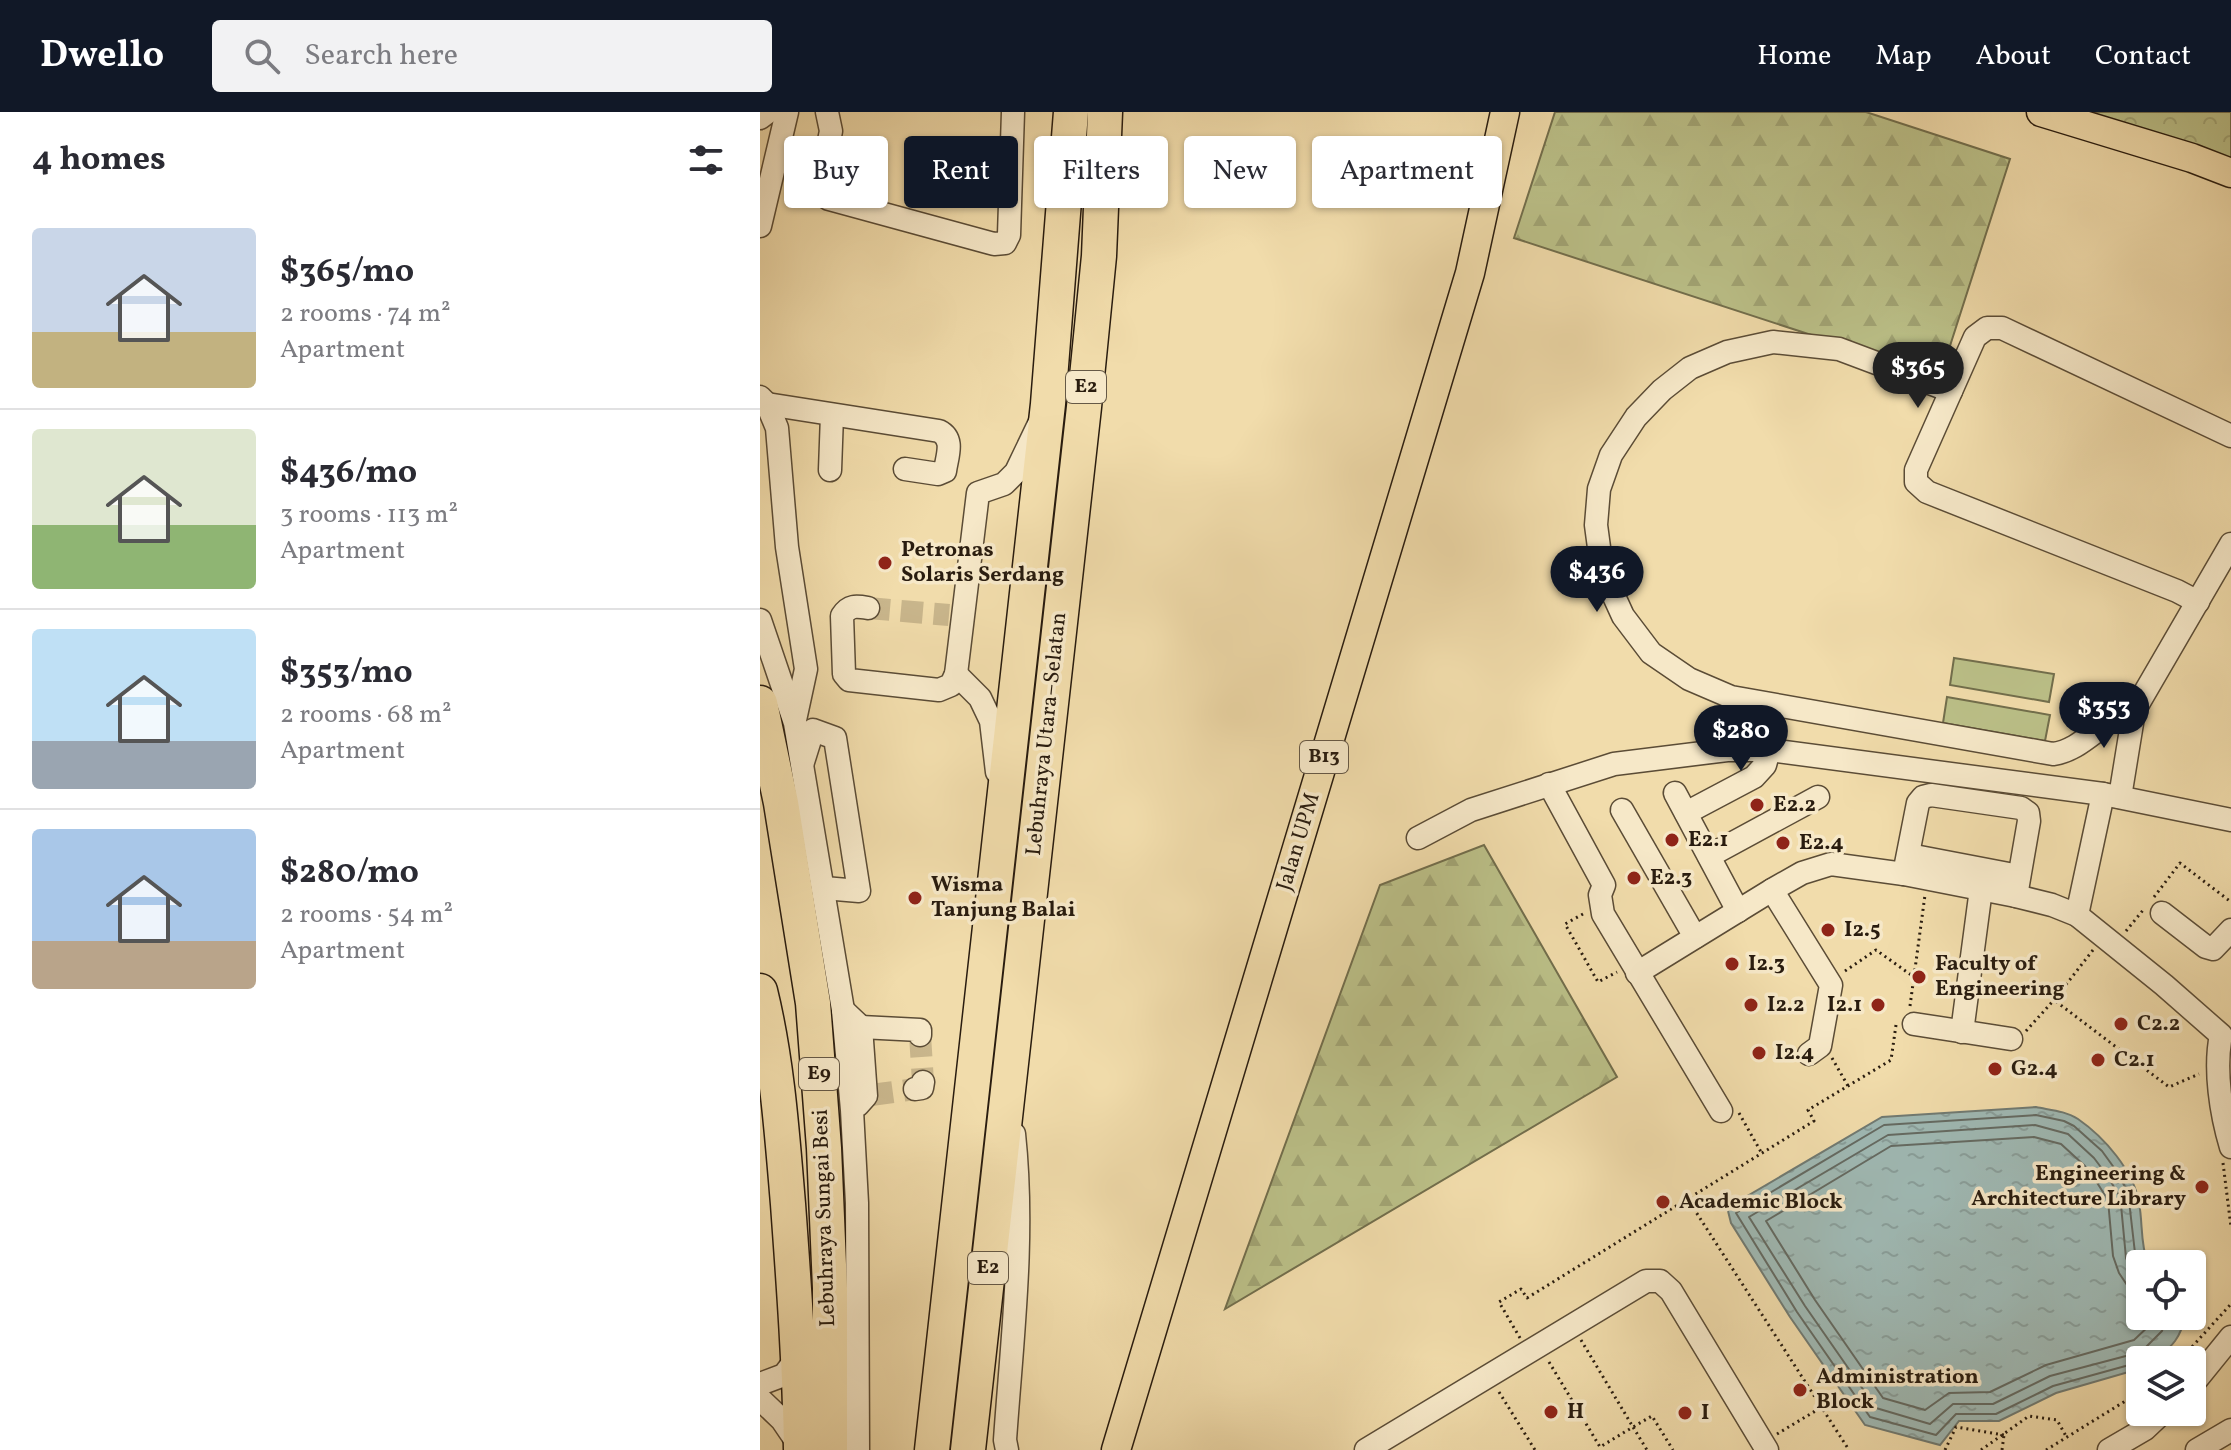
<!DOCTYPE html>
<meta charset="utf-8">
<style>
:root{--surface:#fff;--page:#f2f2f3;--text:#2b2b33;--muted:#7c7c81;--line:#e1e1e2;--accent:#111827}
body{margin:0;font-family:Vollkorn,serif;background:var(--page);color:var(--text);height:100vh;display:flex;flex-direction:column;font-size:30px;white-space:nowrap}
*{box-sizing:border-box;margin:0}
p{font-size:26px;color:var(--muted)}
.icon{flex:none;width:44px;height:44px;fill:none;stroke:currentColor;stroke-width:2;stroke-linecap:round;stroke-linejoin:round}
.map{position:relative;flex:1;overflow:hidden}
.drawer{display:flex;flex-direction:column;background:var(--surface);width:760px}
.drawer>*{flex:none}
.hud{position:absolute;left:24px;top:24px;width:760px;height:72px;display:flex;gap:16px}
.tools{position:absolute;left:1366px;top:1138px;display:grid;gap:16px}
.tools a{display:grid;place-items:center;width:80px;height:80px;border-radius:8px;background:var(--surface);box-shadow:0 2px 6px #0004;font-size:40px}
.price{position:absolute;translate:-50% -68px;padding:0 18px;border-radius:28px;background:var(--accent);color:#fff;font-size:26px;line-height:52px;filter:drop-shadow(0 2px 4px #0008)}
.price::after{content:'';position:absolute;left:50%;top:48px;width:24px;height:18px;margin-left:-12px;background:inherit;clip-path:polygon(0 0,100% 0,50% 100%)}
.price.selected{background:#222;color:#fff}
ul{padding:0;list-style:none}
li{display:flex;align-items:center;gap:24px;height:200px;padding:0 32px}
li+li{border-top:2px solid var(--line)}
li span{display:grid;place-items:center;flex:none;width:224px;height:160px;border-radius:8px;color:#555}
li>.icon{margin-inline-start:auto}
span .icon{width:96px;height:96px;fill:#fffc;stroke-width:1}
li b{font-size:34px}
h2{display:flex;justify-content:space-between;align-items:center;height:96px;padding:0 32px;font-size:34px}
.chip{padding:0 28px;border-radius:8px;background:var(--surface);box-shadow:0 2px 6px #0004;font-size:28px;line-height:72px}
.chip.selected{background:var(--accent);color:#fff}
header{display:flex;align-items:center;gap:48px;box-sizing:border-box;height:112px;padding:0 40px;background:var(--accent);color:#fff}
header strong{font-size:38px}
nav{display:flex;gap:44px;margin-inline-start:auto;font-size:28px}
.search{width:560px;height:72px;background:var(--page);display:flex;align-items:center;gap:20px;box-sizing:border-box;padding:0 28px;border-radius:8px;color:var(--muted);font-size:30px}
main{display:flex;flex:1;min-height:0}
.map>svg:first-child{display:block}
.forest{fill:url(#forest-firs);stroke:#726e4c;stroke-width:2}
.park{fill:url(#park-crowns);stroke:#726e4c;stroke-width:2}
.pitch{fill:#bbc088;stroke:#726e4c;stroke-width:2}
.water{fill:url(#water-ripples);stroke:#707a72;stroke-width:2}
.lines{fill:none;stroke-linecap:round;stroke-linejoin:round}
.shore{stroke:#646a62;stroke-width:2}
.minor-tunnel{stroke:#c9b68c;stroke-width:22;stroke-dasharray:22 11;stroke-linecap:butt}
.minor-casing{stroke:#5b4c36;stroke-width:25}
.major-casing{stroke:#291c0f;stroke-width:31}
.highway-casing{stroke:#291c0f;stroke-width:37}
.path{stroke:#291c0f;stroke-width:3;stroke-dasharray:2 4;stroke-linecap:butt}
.minor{stroke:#f6e8c8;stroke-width:22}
.major{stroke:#f1dcab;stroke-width:28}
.highway{stroke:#f1dcab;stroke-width:34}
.poi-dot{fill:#8f2418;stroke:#f6e8c8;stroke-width:3}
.labels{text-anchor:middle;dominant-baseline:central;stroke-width:7;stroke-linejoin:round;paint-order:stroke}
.shield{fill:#f6e8c8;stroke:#665946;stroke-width:2}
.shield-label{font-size:20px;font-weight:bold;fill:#291c0f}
.poi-label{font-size:22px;font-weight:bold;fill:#291c0f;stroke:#f6e8c8;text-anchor:start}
.street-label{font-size:22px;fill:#291c0f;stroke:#f6e8c8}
</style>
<header>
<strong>Dwello</strong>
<div class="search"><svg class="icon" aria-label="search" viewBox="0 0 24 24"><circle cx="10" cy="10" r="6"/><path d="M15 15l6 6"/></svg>Search here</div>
<nav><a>Home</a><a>Map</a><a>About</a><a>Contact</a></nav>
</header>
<main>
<section class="drawer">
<h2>4 homes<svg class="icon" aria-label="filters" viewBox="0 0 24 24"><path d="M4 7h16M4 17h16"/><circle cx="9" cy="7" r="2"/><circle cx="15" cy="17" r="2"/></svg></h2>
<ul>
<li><span style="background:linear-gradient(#c9d6e8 65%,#c2b280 0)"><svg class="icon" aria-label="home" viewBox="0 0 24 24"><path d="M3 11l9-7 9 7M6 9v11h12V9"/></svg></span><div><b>$365/mo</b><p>2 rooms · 74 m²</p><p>Apartment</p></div></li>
<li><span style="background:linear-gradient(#dfe7d0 60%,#8fb573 0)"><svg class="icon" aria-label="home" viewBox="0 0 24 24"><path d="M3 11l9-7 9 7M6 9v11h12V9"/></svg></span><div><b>$436/mo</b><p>3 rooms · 113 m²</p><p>Apartment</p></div></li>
<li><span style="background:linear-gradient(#bfe0f5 70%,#9aa5b1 0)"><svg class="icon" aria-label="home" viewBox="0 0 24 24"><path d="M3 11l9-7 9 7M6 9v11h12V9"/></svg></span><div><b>$353/mo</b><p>2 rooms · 68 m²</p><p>Apartment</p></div></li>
<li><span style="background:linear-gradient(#a9c7e8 70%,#b9a48a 0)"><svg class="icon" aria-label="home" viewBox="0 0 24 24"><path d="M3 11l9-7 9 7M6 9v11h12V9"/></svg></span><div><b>$280/mo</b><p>2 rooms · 54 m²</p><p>Apartment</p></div></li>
</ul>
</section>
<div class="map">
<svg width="1471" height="1338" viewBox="0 0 1471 1338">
<defs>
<pattern id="forest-firs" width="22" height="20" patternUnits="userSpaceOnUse" patternTransform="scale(2)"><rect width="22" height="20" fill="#bbc088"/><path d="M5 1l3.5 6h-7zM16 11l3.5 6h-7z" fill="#a1a474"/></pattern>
<pattern id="park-crowns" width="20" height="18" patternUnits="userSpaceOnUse" patternTransform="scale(2)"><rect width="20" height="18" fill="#bbc088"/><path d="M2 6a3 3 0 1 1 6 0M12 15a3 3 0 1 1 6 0" fill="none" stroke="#a1a474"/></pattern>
<pattern id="water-ripples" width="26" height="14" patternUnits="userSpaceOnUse" patternTransform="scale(2)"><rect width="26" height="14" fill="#9fb9b4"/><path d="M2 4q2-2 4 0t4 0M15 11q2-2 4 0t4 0" fill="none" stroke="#899e9a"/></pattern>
</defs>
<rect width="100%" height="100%" fill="#f1dcab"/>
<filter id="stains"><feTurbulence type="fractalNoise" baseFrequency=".0025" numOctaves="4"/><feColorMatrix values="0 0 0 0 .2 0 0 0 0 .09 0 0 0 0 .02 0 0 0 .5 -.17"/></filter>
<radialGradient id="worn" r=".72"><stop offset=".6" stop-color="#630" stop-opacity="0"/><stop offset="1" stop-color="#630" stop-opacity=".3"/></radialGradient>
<g class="forest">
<path d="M795,0h311l144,47 -70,218 -426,-139z"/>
<path d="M724,733l133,232 -392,232 155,-424z"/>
</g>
<path class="park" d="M1325,0h146v53z"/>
<g class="pitch">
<path d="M1194,546l100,16 -5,28 -99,-17z"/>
<path d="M1187,585l103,18 -5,26 -102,-18z"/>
</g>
<path class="water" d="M1276,995c14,3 30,4 42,12 26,18 56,52 61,84 4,20 1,41 9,61h-8v52h45c-4,22 -13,30 -29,44h-16l-1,9 -83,24 -57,28h-40l-19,24 -75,-20 -75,-108 -59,-94 -3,-12 4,-6 150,-88z"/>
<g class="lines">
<g class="shore">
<path d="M1380,1155l-5,-14 -7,-61 -13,-23 -13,-18 -28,-25 -10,-5 -28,-6 -152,10 -148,88 61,99 73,105 66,18 20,-21h40l57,-28 87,-24"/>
<path d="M1380,1168l-7,-7 -7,-15 -5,-53 -2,-10 -13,-21 -12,-16 -26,-24 -33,-9 -147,10 -139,82 56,89 71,102 54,16 23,-20h40l57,-28 91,-24 21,-21 4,-15"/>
<path d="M1380,1181l-13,-8 -8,-12 -6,-17 -5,-56 -12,-19 -11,-15 -24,-22 -27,-7 -143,9 -125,75 49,79 68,98 42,12 24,-17 41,-1 56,-27 88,-25 18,-17 2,-7"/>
</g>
<g class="minor-tunnel">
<path d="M108,496l81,7"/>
<path d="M160,923l3,47"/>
<path d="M111,983l44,-6"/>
</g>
<g class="minor-casing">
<g id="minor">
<path d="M67,0l4,19 -11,54v8l9,6 165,45 11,-1 4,-8 4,-123"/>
<path d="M0,6l8,-6"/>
<path d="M0,114l27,-114"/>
<path d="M1191,279l-112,-42 -66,-7 -46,10 -37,16 -28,22 -26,27 -25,38 -12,34 -3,36 6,45 21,46 28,37 38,26 42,18 322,57c31,-4 49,-36 81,-43"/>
<path d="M0,285l7,7 10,24 10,119 19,122 -11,51"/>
<path d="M7,292l172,27c16,8 8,25 6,40l-7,3 -33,-5"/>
<path d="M70,358l2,-55"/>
<path d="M1438,490l-21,-11 -250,-99 -11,-10v-12l59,-133 12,-9h15l229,108"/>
<path d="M108,496c-12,-2 -19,-3 -26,8l2,58 5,6 90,10 12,-5 5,-11 22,-181 26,-9 12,-12 23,-48"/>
<path d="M0,508l35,103 48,287 9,100 5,93 1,247"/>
<path d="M196,562l24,24 11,23 6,51"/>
<path d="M43,650l10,-32 22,8 24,153 -35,-3"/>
<path d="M789,672l55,101 -4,10 3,19 118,197"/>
<path d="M915,681l63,118"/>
<path d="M1360,685l14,-86 97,-167"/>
<path d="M862,698l73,127"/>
<path d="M926,701l68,-36 11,-12 4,-15"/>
<path d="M658,726l53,-28 143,-46 113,-14h42l334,44 128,26"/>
<path d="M1149,743l110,21"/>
<path d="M949,744l109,-59"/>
<path d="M1144,762l14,-71 5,-6 8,-2 90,13 7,5 1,8 -13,75"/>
<path d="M1012,778l59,95 -11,61 -11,8"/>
<path d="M1402,801l44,34 7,2 18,-19"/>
<path d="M1317,803l26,-121"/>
<path d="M877,861l135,-83 30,-17 29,-9 73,10 112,22 36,9 25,10 87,70 57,50c-7,34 0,79 10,112"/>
<path d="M83,898l18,17 5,69 -8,9"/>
<path d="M1154,912l97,15"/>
<path d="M101,915l59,3v5"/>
<path d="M1202,920l19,-143"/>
<path d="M155,977l7,-1 1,-6"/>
<path d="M0,1272l24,-9 15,-20"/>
<path d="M1432,1273l39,-48"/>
<path d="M0,1287l22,21 19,28"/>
<path d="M247,1338l-2,-10c7,-101 20,-204 9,-306"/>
<path d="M606,1338l280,-169h14l11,10 96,159"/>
<path d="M1349,1338l36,-21 18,-17"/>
<path d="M1437,1338l34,-20"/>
</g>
</g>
<g class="major-casing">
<g id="major">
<path d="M1281,0l151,46 39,15"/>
<path d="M356,1338l354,-1177 35,-161"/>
</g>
</g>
<g class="highway-casing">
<g id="highway">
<path d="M0,591l21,100 32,200 11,145 6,140v162"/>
<path d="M0,879c17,69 22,142 28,213 6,82 12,164 13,246"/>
<path d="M172,1338l116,-1046 23,-292"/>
<path d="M208,1338l116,-1043 15,-151 6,-144"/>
</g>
</g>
<g class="path">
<path d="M1394,785l26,-34 51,39"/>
<path d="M823,802l-18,10 33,58 19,-10"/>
<path d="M1366,819l18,-22"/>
<path d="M1333,838l-39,50 115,87 30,-13"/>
<path d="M1085,859l31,-21 38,27"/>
<path d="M1150,894l15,-111"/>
<path d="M1266,919l27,-30"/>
<path d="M1072,946l16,28"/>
<path d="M979,1001l22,39"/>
<path d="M1463,1051l8,64"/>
<path d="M927,1086l162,252"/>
<path d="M760,1226l-21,-36 22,-13 6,9 287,-177 -6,-11 83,-50 5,-35"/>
<path d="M821,1228l52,87 19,-11 21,34"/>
<path d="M1420,1248l51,-56"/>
<path d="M789,1250l51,85 33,-20 14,23"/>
<path d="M739,1280l36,58"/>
<path d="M1017,1322l45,-27"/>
<path d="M1185,1338l11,-23 48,8"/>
<path d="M1221,1338l48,-34 28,4 10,18"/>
<path d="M1242,1338l2,-15"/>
<path d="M1286,1338l94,-58"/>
</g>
<use href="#minor" class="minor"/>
<use href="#major" class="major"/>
<use href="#highway" class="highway"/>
</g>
<g class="poi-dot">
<circle cx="125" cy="451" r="8"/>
<circle cx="997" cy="693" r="8"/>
<circle cx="912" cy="728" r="8"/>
<circle cx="1023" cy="731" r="8"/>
<circle cx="874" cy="766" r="8"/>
<circle cx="155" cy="786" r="8"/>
<circle cx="1068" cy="818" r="8"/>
<circle cx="972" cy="852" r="8"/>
<circle cx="1159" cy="865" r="8"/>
<circle cx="991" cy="893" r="8"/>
<circle cx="1118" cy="893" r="8"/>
<circle cx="1361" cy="912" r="8"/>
<circle cx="999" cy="941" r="8"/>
<circle cx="1338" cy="948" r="8"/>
<circle cx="1235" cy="957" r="8"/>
<circle cx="1442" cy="1075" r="8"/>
<circle cx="903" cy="1090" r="8"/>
<circle cx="1040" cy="1278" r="8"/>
<circle cx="791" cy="1300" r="8"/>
<circle cx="925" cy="1301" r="8"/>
</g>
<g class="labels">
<g class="shield">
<rect x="306" y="259" width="40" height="32" rx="6"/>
<rect x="540" y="629" width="48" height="32" rx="6"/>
<rect x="39" y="946" width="40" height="32" rx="6"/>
<rect x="208" y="1140" width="40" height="32" rx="6"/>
</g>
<g class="shield-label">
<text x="326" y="275">E2</text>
<text x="564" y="645">B13</text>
<text x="59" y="962">E9</text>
<text x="228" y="1156">E2</text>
</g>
<g class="poi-label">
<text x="141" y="438">Petronas<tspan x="141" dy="25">Solaris Serdang</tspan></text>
<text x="1013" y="693">E2.2</text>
<text x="928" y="728">E2.1</text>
<text x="1039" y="731">E2.4</text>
<text x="890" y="766">E2.3</text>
<text x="171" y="773">Wisma<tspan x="171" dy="25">Tanjung Balai</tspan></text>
<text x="1084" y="818">I2.5</text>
<text x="988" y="852">I2.3</text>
<text x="1175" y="852">Faculty of<tspan x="1175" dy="25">Engineering</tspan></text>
<text x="1007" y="893">I2.2</text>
<text x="1102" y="893" text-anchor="end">I2.1</text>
<text x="1377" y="912">C2.2</text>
<text x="1015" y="941">I2.4</text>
<text x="1354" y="948">C2.1</text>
<text x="1251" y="957">G2.4</text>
<text x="1426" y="1062" text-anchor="end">Engineering &amp;<tspan x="1426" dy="25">Architecture Library</tspan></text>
<text x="919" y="1090">Academic Block</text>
<text x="1056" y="1265">Administration<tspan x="1056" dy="25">Block</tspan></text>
<text x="807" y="1300">H</text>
<text x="941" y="1301">I</text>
</g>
<g class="street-label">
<text transform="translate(287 622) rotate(-84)">Lebuhraya Utara–Selatan</text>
<text transform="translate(539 730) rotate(-73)">Jalan UPM</text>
<text transform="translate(65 1106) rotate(-92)">Lebuhraya Sungai Besi</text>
</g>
</g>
<rect width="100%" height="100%" filter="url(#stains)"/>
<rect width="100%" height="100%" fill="url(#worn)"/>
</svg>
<div class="tools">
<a><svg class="icon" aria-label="locate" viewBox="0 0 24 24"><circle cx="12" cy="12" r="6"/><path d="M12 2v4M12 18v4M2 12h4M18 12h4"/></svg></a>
<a><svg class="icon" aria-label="layers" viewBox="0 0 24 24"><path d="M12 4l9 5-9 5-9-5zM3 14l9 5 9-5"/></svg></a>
</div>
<b class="price selected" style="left:1158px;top:298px">$365</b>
<b class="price" style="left:837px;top:502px">$436</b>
<b class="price" style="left:1344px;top:638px">$353</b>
<b class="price" style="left:981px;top:661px">$280</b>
<div class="hud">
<a class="chip">Buy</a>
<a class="chip selected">Rent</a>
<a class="chip">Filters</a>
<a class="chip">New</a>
<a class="chip">Apartment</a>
</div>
</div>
</main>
